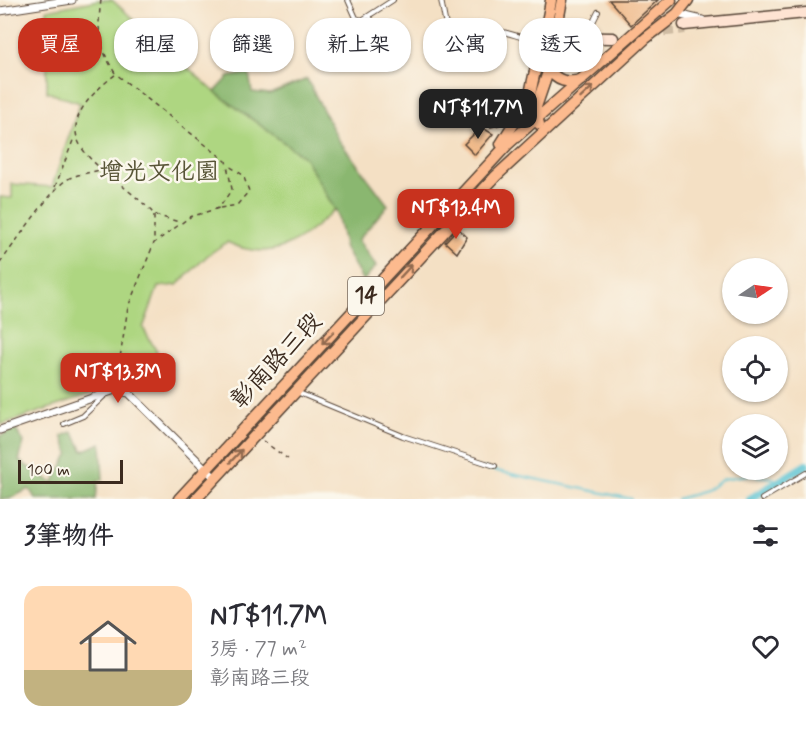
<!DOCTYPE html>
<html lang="zh-TW">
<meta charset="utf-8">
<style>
:root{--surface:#fff;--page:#f7f7f7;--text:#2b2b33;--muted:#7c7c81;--line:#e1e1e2;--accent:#c8321e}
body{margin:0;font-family:Mynerve,"LXGW WenKai TC",sans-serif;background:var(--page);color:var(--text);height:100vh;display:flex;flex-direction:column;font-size:22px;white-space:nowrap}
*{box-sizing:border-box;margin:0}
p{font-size:20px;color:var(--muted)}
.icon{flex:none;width:33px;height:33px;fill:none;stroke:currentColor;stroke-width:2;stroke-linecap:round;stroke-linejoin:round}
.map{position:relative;height:499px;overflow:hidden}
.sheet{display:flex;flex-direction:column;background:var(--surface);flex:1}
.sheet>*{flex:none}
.banner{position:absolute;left:18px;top:18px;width:771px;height:54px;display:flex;gap:12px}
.needle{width:39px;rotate:77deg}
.tools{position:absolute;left:722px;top:258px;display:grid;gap:12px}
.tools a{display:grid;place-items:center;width:66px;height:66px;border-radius:50%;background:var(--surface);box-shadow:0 2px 4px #0004;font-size:30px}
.scale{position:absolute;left:18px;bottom:15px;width:105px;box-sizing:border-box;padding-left:6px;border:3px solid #3b2a1e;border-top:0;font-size:16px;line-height:21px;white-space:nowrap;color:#3b2a1e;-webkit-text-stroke:4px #fbf7ec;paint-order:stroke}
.price{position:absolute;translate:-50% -51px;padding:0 14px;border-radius:12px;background:var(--accent);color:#fff;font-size:20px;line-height:39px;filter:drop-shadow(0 2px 3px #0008)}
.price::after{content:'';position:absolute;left:50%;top:36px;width:18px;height:14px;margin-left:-9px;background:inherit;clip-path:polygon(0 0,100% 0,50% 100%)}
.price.selected{background:#222;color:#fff}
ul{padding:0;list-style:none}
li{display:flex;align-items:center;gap:18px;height:150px;padding:0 24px}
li+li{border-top:2px solid var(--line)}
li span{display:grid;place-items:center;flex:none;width:168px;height:120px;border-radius:18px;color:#555}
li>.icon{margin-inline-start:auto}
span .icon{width:72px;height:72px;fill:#fffc;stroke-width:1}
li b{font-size:26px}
h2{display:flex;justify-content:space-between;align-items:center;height:72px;padding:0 24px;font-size:26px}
.tag{padding:0 21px;border-radius:24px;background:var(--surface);box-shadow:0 2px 4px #0004;font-size:21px;line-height:54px}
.tag.selected{background:var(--accent);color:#fff}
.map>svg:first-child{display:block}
.green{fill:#aed681;stroke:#748050;stroke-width:1.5}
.forest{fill:#8ab76f;stroke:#627046;stroke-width:1.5}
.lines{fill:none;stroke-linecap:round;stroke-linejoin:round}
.stream{stroke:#58c3d3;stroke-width:2}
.canal{stroke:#58c3d3;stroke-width:8}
.building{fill:#efb684}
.secondary-tunnel{stroke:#cfbca3;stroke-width:10;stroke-dasharray:10 5;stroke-linecap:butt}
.lane-casing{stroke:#574537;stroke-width:6}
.street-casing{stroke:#574537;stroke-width:9}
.secondary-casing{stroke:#574537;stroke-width:13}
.primary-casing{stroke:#574537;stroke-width:13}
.path{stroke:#574537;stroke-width:1.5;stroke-dasharray:4.5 4.5;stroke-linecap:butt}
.lane{stroke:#fff;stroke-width:4}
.street{stroke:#fff;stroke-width:7}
.secondary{stroke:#fee3d2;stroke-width:10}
.primary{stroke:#fcba8e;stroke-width:10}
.oneway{stroke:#926b50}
.labels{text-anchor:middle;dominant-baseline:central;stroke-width:5;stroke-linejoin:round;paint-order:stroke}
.shield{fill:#fbf7ec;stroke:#75685c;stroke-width:1.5}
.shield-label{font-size:22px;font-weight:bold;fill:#3b2a1e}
.park-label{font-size:24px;fill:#585537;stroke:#fbf7ec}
.street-label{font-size:24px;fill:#3b2a1e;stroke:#fbf7ec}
</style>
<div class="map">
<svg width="806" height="499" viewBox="0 0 806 499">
<rect width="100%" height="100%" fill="#fbf7ec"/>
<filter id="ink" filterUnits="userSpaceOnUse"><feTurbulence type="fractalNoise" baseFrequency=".0167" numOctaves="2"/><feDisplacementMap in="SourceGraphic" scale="12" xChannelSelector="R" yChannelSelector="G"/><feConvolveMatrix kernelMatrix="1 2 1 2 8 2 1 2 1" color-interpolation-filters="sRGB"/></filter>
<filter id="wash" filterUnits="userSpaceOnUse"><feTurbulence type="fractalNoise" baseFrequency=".008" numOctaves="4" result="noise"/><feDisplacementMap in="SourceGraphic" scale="24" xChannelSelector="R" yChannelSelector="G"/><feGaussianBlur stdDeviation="1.35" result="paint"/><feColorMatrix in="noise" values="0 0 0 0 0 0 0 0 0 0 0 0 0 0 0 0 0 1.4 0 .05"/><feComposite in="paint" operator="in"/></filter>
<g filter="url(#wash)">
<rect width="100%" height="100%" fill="#f4e0c4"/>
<path class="green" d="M99,0h13l103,92 90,66 30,51c-33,31 -61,56 -108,33l-19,13 -31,30 -19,2 -15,41 14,24 -12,19 -56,24 -89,30v-228l12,1v-14l40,3 28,-84 -33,-11v-82z"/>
<g class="forest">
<path d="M249,73l3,19 18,2 37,-15 31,60 50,66 -30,35 18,26 -13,15 -18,-32 -8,-36 -32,-55 -90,-66 14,-15z"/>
<path d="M15,429l9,13 -5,19 34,22 16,-30 -7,-17 11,-4 10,19 18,-8 2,37 -5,1 -2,18h-60l-7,-10 -20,10h-9l2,-14 -2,-49z"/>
</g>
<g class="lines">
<g class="stream">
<path d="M482,468l150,31"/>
<path d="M677,499l28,-8 18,-12 24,-4 26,3 6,6"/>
</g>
<path class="canal" d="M750,499l56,-34"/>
</g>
<g id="blocks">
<g class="building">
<path d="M609,0h49l-27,25z"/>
<path d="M507,110l-8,15 -8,2 6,-10z"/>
<path d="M481,127l12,7 -18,21 -11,-11z"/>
<path d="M458,228l9,9 -10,16 -12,-11z"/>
</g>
</g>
</g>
<g filter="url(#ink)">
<use href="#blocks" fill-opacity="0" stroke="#574537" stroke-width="1.5"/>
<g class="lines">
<path class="secondary-tunnel" d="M649,33l36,-4"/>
<g class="lane-casing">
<g id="lane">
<path d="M348,0l8,18 6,2 31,-20"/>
<path d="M441,0l7,36"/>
<path d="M370,17l5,13 26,24"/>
<path d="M497,31c13,1 34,12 45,8"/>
<path d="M590,37l2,-13 6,-12"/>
<path d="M299,393l104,43 92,30"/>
<path d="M64,424l19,-8 22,-21"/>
<path d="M762,499l44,-26"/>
</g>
</g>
<g class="street-casing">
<g id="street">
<path d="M0,11l72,-11"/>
<path d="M677,14l25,6"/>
<path d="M0,430l115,-40 14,3 86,85"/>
</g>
</g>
<g class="secondary-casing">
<g id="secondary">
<path d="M684,25l122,-12"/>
<path d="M546,37l67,1"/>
</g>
</g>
<g class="primary-casing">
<g id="primary">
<path d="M549,69c8,13 18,14 32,11"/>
<path d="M539,124l-4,-14 14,-41 13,-69"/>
<path d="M527,127c0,-42 18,-84 24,-127"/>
<path d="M501,144l25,-40"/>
<path d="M179,499l328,-354 164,-145"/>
<path d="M196,499l300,-323 150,-138 31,-24 11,-14"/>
</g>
</g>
<g class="path">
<path d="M101,0c-4,32 -3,45 14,73"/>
<path d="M55,187l19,-49"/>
<path d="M220,208l17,-3 12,-14 -6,-16 -14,-9"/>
<path d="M155,215l24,7"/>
<path d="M0,263c13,-17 54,-78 68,-84 9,-5 21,-6 32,-9"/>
<path d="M116,383l12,-76 26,-64 36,-26 29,-9 13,-19 -6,-28 -110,-87c-89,69 -9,90 38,140v29"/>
<path d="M263,441l25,18"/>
</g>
<use href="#lane" class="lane"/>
<use href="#street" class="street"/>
<use href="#secondary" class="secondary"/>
<use href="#primary" class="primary"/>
</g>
<defs><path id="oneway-shaft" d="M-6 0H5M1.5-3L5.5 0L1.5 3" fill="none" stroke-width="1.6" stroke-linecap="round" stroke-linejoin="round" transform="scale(1.5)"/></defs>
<g class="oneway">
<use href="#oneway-shaft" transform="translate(587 92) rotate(-43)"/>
<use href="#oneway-shaft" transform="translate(406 271) rotate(-47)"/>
<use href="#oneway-shaft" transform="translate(328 338) rotate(133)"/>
<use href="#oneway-shaft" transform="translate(236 456) rotate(-47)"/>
</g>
</g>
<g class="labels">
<rect class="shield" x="348" y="277" width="36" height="38" rx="4.5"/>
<g class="shield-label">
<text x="366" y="296">14</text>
</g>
<g class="park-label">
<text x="159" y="172">增光文化園</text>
</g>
<g class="street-label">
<text transform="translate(277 361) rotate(-47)">彰南路三段</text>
</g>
</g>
</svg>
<div class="tools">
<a><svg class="needle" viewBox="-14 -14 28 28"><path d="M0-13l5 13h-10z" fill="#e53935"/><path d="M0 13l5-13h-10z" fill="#7c7c81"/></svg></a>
<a><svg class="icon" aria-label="locate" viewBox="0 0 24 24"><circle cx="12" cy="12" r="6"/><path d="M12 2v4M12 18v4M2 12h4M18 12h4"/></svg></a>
<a><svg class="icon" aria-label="layers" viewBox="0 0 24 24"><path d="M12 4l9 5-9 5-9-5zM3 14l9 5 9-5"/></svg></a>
</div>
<div class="scale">100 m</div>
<b class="price selected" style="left:478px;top:140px">NT$11.7M</b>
<b class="price" style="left:456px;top:240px">NT$13.4M</b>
<b class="price" style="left:118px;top:404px">NT$13.3M</b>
<div class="banner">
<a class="tag selected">買屋</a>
<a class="tag">租屋</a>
<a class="tag">篩選</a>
<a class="tag">新上架</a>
<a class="tag">公寓</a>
<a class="tag">透天</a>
</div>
</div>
<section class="sheet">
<h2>3筆物件<svg class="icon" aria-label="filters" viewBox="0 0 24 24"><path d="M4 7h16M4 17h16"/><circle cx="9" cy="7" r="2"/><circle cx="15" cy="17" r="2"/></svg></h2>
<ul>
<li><span style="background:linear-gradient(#ffd9b3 70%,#c2b280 0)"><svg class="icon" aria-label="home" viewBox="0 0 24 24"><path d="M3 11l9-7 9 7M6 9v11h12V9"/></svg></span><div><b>NT$11.7M</b><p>3房 · 77 m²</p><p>彰南路三段</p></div><svg class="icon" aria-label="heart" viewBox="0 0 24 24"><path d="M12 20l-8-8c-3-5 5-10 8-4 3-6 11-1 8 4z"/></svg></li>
</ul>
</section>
